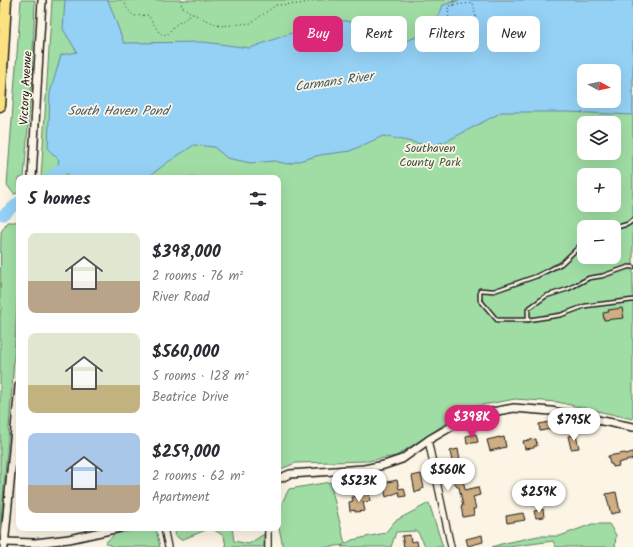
<!DOCTYPE html>
<meta charset="utf-8">
<style>
:root{--surface:#fff;--page:#f2f2f3;--text:#2b2b33;--muted:#7c7c81;--accent:#db2777}
body{margin:0;font-family:Kalam,sans-serif;background:var(--page);color:var(--text);height:100vh;display:flex;flex-direction:column;font-size:15px;white-space:nowrap}
*{box-sizing:border-box;margin:0}
p{font-size:13px;color:var(--muted)}
.icon{flex:none;width:22px;height:22px;fill:none;stroke:currentColor;stroke-width:2;stroke-linecap:round;stroke-linejoin:round}
.map{position:relative;flex:1;overflow:hidden}
.details{position:absolute;left:16px;top:175px;width:265px;height:356px;display:flex;flex-direction:column;background:var(--surface);border-radius:8px;box-shadow:0 4px 16px #0002}
.details>*{flex:none}
.guide{position:absolute;left:293px;top:16px;width:280px;height:36px;display:flex;gap:8px}
.needle{width:26px;rotate:98deg}
.controls{position:absolute;left:577px;top:64px;display:grid;gap:8px}
.controls a{display:grid;place-items:center;width:44px;height:44px;border-radius:8px;background:var(--surface);box-shadow:0 4px 16px #0002;font-size:20px}
.price{position:absolute;translate:-50% -34px;padding:0 9px;border-radius:14px;background:#fff;color:#222;font-size:13px;line-height:26px;filter:drop-shadow(0 1px 2px #0008)}
.price::after{content:'';position:absolute;left:50%;top:24px;width:12px;height:9px;margin-left:-6px;background:inherit;clip-path:polygon(0 0,100% 0,50% 100%)}
.price.current{background:var(--accent);color:#fff}
ul{padding:0;list-style:none}
li{display:flex;align-items:center;gap:12px;height:100px;padding:0 12px}
li span{display:grid;place-items:center;flex:none;width:112px;height:80px;border-radius:8px;color:#555}
li>.icon{margin-inline-start:auto}
span .icon{width:48px;height:48px;fill:#fffc;stroke-width:1}
li b{font-size:17px}
h2{display:flex;justify-content:space-between;align-items:center;height:48px;padding:0 12px;font-size:17px}
.tag{padding:0 14px;border-radius:8px;background:var(--surface);box-shadow:0 4px 16px #0002;font-size:14px;line-height:36px}
.tag.current{background:var(--accent);color:#fff}
.map>svg:first-child{display:block}
.green{fill:#a0dda4;stroke:#5e7c60;fill-rule:evenodd}
.water{fill:#94d1f5;stroke:#64899e;fill-rule:evenodd}
.lines{fill:none;stroke-linecap:round;stroke-linejoin:round}
.river{stroke:#94d1f5;stroke-width:11}
.building{fill:#ceae82;stroke:#1c1c1c}
.lane-casing{stroke:#1c1c1c;stroke-width:5.5}
.street-casing{stroke:#1c1c1c;stroke-width:8}
.secondary-casing{stroke:#1c1c1c;stroke-width:10}
.highway-casing{stroke:#1c1c1c;stroke-width:13}
.path{stroke:#1c1c1c;stroke-width:1;stroke-dasharray:1 3;stroke-linecap:butt}
.lane{stroke:#fcf5e5;stroke-width:2.5}
.street{stroke:#fcf5e5;stroke-width:5.5}
.secondary{stroke:#fcf5e5;stroke-width:7}
.highway{stroke:#fbe180;stroke-width:10}
.labels{text-anchor:middle;dominant-baseline:central;stroke-width:3.5;stroke-linejoin:round;paint-order:stroke}
.street-label{font-size:12px;fill:#1c1c1c;stroke:#fcf5e5}
.park-label{font-size:12px;fill:#445645;stroke:#fcf5e5}
.water-label{font-size:13px;font-style:italic;fill:#465b68;stroke:#fcf5e5}
</style>
<div class="map">
<svg width="633" height="547" viewBox="0 0 633 547">
<rect width="100%" height="100%" fill="#fcf5e5"/>
<filter id="ink" filterUnits="userSpaceOnUse"><feTurbulence type="fractalNoise" baseFrequency=".025" numOctaves="2"/><feDisplacementMap in="SourceGraphic" scale="8" xChannelSelector="R" yChannelSelector="G"/><feConvolveMatrix kernelMatrix="1 2 1 2 8 2 1 2 1" color-interpolation-filters="sRGB"/></filter>
<g filter="url(#ink)">
<g class="green">
<path d="M21,0h14l-3,77 -8,101h-5v15l-5,1 -7,-9z"/>
<path d="M52,0h581v419l-76,-17 -42,-3 -48,9 -38,27 -33,21 -28,5 -72,2 -18,7v-292h-237zM584,71h30v30h-30zM584,123h30v30h-30zM584,175h30v30h-30zM584,227h30v30h-30z"/>
<path d="M19,220c0,104 -10,208 -19,312v-216l1,-8 -1,-10 1,-66 6,-10h8z"/>
<path d="M330,482l15,62 7,-4 33,-7 10,-12 34,-18 14,44h-17l-9,-16 -21,1 -5,15h-50l3,-2 -14,2h-47l-5,-24v-13l11,-21z"/>
<path d="M592,524h17l7,11 -1,12h-59l-3,-6 -45,6h-16l9,-3 37,-8h22z"/>
<path d="M176,528h56l2,13 15,3 15,-10v13h-38l-2,-11 -13,-8 -30,12 -6,-5z"/>
<path d="M156,529l4,18h-46l-9,-4 10,-9 21,-4z"/>
</g>
<path class="water" d="M65,0h43l16,43 80,-1 46,6 80,-29 60,8 3,21 41,-20 9,-23 17,-5h173v115l-65,-3h-66l-53,28 -18,6 -48,-10 -33,15 -30,4 -32,9 -14,-3 -23,2 -24,-5 -13,-11 -20,-2 -26,17 -21,16h-77l-4,-5h-4l-6,-6 2,-2 1,-5 -11,-11 2,-56 11,-38 16,-3 -14,-23zM584,71h30v30h-30z"/>
<g class="lines">
<g class="river">
<path d="M49,178l10,-8 13,-5"/>
<path d="M3,215l16,-13"/>
</g>
</g>
<g class="building">
<path d="M622,308l2,10 -20,2 -1,-7 6,-1 -1,-2z"/>
<path d="M550,422l1,7 -11,2 -1,-7z"/>
<path d="M476,434l2,8 -11,2 -1,-8z"/>
<path d="M576,435l3,13 -8,1 -3,-13z"/>
<path d="M500,437v1l4,-1 2,10 -16,4 -3,-11z"/>
<path d="M536,439l1,7h-3v2l-9,1 -2,-8z"/>
<path d="M458,449l7,41 13,-3 2,8 -7,2 3,12h-3l1,6 -11,2 -2,-11h2l-4,-19h-2l-1,-3h-1l-1,-12 -4,-21z"/>
<path d="M633,452v7l-15,4 1,3 -6,1 -1,-3h-2l-2,-8 17,-3 1,1z"/>
<path d="M421,474l3,14 -3,1v2l-6,1 -3,-16z"/>
<path d="M397,480l2,9 5,-1 2,8 -6,1 -1,-5 -13,5 -3,-14z"/>
<path d="M616,492l4,20 -9,2 -5,-20z"/>
<path d="M369,493l1,8 -7,1 2,9 -10,1v-2l-5,1 -1,-9 4,-1 -1,-4 10,-1v-2z"/>
<path d="M543,509l1,8 -8,1 -2,-7z"/>
<path d="M523,513l2,7 -18,3 -1,-7z"/>
<path d="M410,535l1,7 6,-1 1,6h-14l-2,-11z"/>
<path d="M482,535l1,7 -15,4 -2,-7z"/>
</g>
<g class="lines">
<g class="lane-casing">
<g id="lane">
<path d="M614,228l14,-4 5,-4"/>
<path d="M584,242l-23,22 -24,12 -43,15 -14,-1v10l17,20h31l33,-5 24,-9 48,-6"/>
<path d="M528,320v-11l18,-13 22,-7 21,-11 13,-2 26,-9h5"/>
</g>
</g>
<g class="street-casing">
<g id="street">
<path d="M428,440l23,107"/>
<path d="M164,528l4,19"/>
<path d="M268,528v19"/>
</g>
</g>
<g class="secondary-casing">
<g id="secondary">
<path d="M32,178l10,-178"/>
<path d="M278,479l12,-5 74,-5 20,-4 18,-6 28,-20 40,-23 44,-8 37,3 82,16"/>
<path d="M5,542l30,1 34,-4 50,-11"/>
<path d="M4,547l15,-161"/>
</g>
</g>
<g class="highway-casing">
<path id="highway" d="M0,106l6,-106"/>
</g>
<g class="path">
<path d="M125,0l1,7 8,9 14,-1 12,19 7,1 7,-9 19,-12 27,12 31,-3 25,-18 23,-1 18,-4"/>
<path d="M182,0l-1,6 12,8"/>
<path d="M454,5l19,-2 3,15"/>
<path d="M449,21l-1,-15 6,-1 -1,-5"/>
</g>
<use href="#lane" class="lane"/>
<use href="#street" class="street"/>
<use href="#secondary" class="secondary"/>
<use href="#highway" class="highway"/>
</g>
</g>
<g class="labels">
<g class="street-label">
<text transform="translate(26 88) rotate(-87)">Victory Avenue</text>
</g>
<g class="park-label">
<text x="430" y="148">Southaven<tspan x="430" dy="14">County Park</tspan></text>
</g>
<g class="water-label">
<text transform="translate(334 82) rotate(-8)">Carmans River</text>
<text x="118" y="111">South Haven Pond</text>
</g>
</g>
</svg>
<div class="controls">
<a><svg class="needle" viewBox="-14 -14 28 28"><path d="M0-13l5 13h-10z" fill="#e53935"/><path d="M0 13l5-13h-10z" fill="#7c7c81"/></svg></a>
<a><svg class="icon" aria-label="layers" viewBox="0 0 24 24"><path d="M12 4l9 5-9 5-9-5zM3 14l9 5 9-5"/></svg></a>
<a>+</a>
<a>−</a>
</div>
<b class="price current" style="left:472px;top:439px">$398K</b>
<b class="price" style="left:574px;top:442px">$795K</b>
<b class="price" style="left:448px;top:492px">$560K</b>
<b class="price" style="left:359px;top:503px">$523K</b>
<b class="price" style="left:539px;top:514px">$259K</b>
<div class="guide">
<a class="tag current">Buy</a>
<a class="tag">Rent</a>
<a class="tag">Filters</a>
<a class="tag">New</a>
</div>
<section class="details">
<h2>5 homes<svg class="icon" aria-label="filters" viewBox="0 0 24 24"><path d="M4 7h16M4 17h16"/><circle cx="9" cy="7" r="2"/><circle cx="15" cy="17" r="2"/></svg></h2>
<ul>
<li><span style="background:linear-gradient(#dfe7d0 60%,#b9a48a 0)"><svg class="icon" aria-label="home" viewBox="0 0 24 24"><path d="M3 11l9-7 9 7M6 9v11h12V9"/></svg></span><div><b>$398,000</b><p>2 rooms · 76 m²</p><p>River Road</p></div></li>
<li><span style="background:linear-gradient(#dfe7d0 65%,#c2b280 0)"><svg class="icon" aria-label="home" viewBox="0 0 24 24"><path d="M3 11l9-7 9 7M6 9v11h12V9"/></svg></span><div><b>$560,000</b><p>5 rooms · 128 m²</p><p>Beatrice Drive</p></div></li>
<li><span style="background:linear-gradient(#a9c7e8 65%,#b9a48a 0)"><svg class="icon" aria-label="home" viewBox="0 0 24 24"><path d="M3 11l9-7 9 7M6 9v11h12V9"/></svg></span><div><b>$259,000</b><p>2 rooms · 62 m²</p><p>Apartment</p></div></li>
</ul>
</section>
</div>
